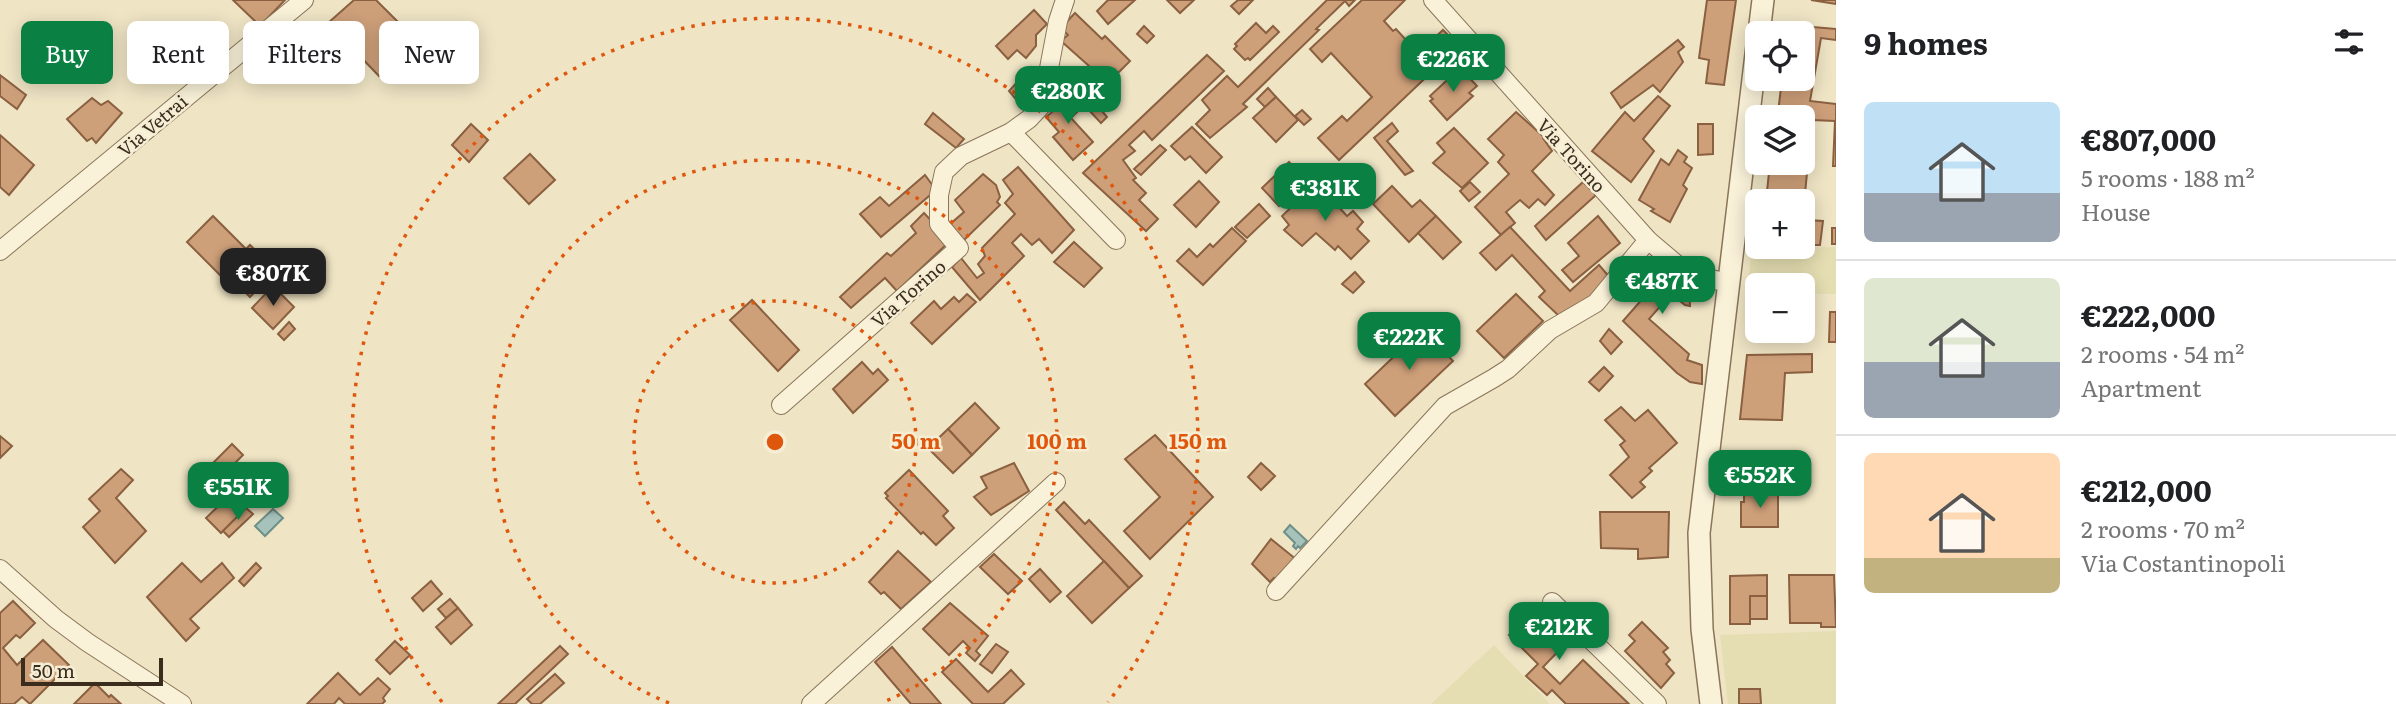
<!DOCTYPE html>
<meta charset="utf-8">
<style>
:root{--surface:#fff;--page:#f6f6f6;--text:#202124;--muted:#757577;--line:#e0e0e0;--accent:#0b8043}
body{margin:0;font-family:Literata,serif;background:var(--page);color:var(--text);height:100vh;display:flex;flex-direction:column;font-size:26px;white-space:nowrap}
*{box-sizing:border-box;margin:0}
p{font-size:23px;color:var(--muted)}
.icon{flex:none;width:38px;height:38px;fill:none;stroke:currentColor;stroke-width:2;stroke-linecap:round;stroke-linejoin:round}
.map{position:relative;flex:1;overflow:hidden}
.details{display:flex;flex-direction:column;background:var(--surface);width:560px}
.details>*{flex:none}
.banner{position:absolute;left:21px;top:21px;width:665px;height:63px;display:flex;gap:14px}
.tools{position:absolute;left:1745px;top:21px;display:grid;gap:14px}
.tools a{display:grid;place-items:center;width:70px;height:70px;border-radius:10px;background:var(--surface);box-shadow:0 4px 18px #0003;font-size:35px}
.scale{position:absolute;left:21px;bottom:18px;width:142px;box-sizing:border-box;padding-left:7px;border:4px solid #3a2d1e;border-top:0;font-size:19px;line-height:24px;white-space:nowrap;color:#3a2d1e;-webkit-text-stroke:5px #f6eed4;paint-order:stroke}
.price{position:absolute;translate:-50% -60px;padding:0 16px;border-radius:14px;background:var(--accent);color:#fff;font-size:23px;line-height:46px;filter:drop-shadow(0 2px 4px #0008)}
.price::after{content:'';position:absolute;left:50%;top:42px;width:21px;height:16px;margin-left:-10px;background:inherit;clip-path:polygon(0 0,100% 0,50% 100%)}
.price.active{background:#222;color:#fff}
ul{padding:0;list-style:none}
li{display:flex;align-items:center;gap:21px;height:175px;padding:0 28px}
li+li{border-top:2px solid var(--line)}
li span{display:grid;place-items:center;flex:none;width:196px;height:140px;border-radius:10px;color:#555}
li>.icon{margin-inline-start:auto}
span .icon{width:84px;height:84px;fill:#fffc;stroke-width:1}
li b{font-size:30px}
h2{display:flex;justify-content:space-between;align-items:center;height:84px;padding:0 28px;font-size:30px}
.tag{padding:0 24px;border-radius:10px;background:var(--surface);box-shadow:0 4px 18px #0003;font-size:24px;line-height:63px}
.tag.active{background:var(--accent);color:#fff}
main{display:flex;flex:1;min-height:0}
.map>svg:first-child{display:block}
.farmland{fill:#e5deb2}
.water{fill:#a6c2bb;stroke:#6d9189;stroke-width:2}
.building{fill:#cea07a;stroke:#8a6040;stroke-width:2}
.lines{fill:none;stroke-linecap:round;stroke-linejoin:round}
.minor-casing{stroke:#8a755a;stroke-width:20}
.tertiary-casing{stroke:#8a755a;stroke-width:24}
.minor{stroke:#f9f1d8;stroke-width:18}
.tertiary{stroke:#f9f1d8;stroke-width:21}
.ring{fill:none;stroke:#df570d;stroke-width:3.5;stroke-dasharray:3.5 7}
.labels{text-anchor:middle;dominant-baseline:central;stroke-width:5;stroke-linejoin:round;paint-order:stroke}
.street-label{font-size:18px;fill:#3a2d1e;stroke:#f6eed4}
.centre{fill:#df570d;stroke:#f6eed4;stroke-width:3.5}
.ring-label{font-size:21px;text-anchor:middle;font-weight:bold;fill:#df570d;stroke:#f6eed4;stroke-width:5;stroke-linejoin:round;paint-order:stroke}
</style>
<main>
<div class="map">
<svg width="1836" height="704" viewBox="0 0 1836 704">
<rect width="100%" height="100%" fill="#efe4c4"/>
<g class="farmland">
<path d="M1836,247v47h-33l-1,-9h-45v9h-9l3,-46z"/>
<path d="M1836,631v73h-108l-8,-69z"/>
<path d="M1494,645l56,59h-119z"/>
</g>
<g class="water">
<path d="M273,509l10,9 -18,18 -10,-10z"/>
<path d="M1290,525l17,16 -7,7 -2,-2 -2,3 -3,-3 2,-3 -11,-11z"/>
</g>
<g class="building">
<path d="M233,0h52l-25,26z"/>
<path d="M354,0h22l36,36 -2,3 14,15 -13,13 -11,-10 -21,19 -51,-53z"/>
<path d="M1108,0h27l-27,24 -11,-13z"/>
<path d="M1167,0h27l-14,13z"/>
<path d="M1238,0h15l-14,14 -8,-8z"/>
<path d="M1327,0h28l-6,6 -4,-5 -29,28 3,1 -76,74 4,3 -37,31 -14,-14 14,-14 -8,-10 25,-24 11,11z"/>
<path d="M1362,0h43l-21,21 9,10 3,-2 22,24 25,-23 16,16 -120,114 -21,-22 24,-22 5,5 25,-24 -41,-44 -9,9 -12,-13z"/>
<path d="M1707,0h29l-12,85 -18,-2 3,-23 -10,-2z"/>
<path d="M1811,0h25v4z"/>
<path d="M1034,10l13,14 -11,11v11l-10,12 -9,-8 -9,9 -12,-13z"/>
<path d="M1075,13l27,26 3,-3 25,25 -18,18 -10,-10 -4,5 -37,-33 7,-6 -7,-7z"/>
<path d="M1256,23l10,10 7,-7 6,6 -29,28 -2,-2 -3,2 -11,-11 3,-3 -2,-2z"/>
<path d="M1144,26l10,10 -7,7 -10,-9z"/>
<path d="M1801,26l35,3v11l-15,-2 -11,63 26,3v62h-3l2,-45 -23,-1 -9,95 4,5 16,1 -3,24h-18v-44h-36l4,-38h32v-46h-9v-2l-15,-2 4,-34h20z"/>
<path d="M1678,40l6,7 -6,5 5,10 -23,30 -7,-7 -32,23 -10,-15z"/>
<path d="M1207,55l17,16 -72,69 -8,-9 -15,14 6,6 -12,9 13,18 -3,2 13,13 -7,7 19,19 -12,12 -63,-58z"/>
<path d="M1031,67l11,13 -3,18 -13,13 -17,-20z"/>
<path d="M1458,70l3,3 2,-2 14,15 -8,7 4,3 -26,24 -17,-19 3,-2 -3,-3z"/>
<path d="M0,75l26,20 -9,14 -17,-13z"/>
<path d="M1268,88l8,9 -11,10 -8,-8z"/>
<path d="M1064,89l17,19 -10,10 22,24 -20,18 -20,-23 6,-5 -13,-15 12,-10 -6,-7z"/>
<path d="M1658,96l12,10 -27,33 11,12 -23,31 -39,-31 33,-39 9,9z"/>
<path d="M1276,97l22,23 -22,22 -23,-24z"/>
<path d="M92,98l9,7 7,-4 14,12 -26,30 -4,-5 -5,3 -20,-22z"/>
<path d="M1093,100l14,17 -6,6 -15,-16z"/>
<path d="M1302,110l9,9 -7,6 -9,-9z"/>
<path d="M1516,112l28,25 -1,1 9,13 -20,20 22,24 -9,10 -7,-6 -9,9 -9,-8 -14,12 9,11 -14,12 -26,-28 34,-33 -11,-12 6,-7 -16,-16z"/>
<path d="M933,113l31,26 -8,9 -31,-24z"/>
<path d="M1392,123l6,8 -11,10 26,30 -8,4 -31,-37z"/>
<path d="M471,124l17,16 -19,22 -17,-17z"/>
<path d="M1698,124h15v30l-15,1z"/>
<path d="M1192,127l30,30 -16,16 -16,-17 -5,4 -14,-14z"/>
<path d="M1454,128l34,35 -26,25 -29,-25 12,-11 -8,-9z"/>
<path d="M0,135l34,30 -25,30 -9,-8z"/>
<path d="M1160,145l6,5 -25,25 -7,-6z"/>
<path d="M1678,150l9,7 -3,5 8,6 -9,17 4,4 -17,33 -19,-11 3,-2 -15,-9 22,-41 8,6z"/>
<path d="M530,154l25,26 -26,24 -25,-26z"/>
<path d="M1289,162l17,18 -27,26 -17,-18z"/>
<path d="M1018,167l56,63 -22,23 -13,-14 -7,6 -11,-11 -9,9 12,13 -44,44 -28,-33 9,-9 16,20 7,-5 -6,-9 7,-8 -3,-8 33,-34 -10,-11 8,-9 -10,-14z"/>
<path d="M983,174l13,11 4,12 -3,5 3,3 -39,38 -12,-18 15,-13 -9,-12z"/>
<path d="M925,175l11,15 -55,47 -21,-23 20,-17 9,9z"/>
<path d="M1199,181l20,21 -23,25 -22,-22z"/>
<path d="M1470,182l10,10 -11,9 -9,-10z"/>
<path d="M1583,182l13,13 -50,45 -11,-14z"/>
<path d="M1317,183l30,33 6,-5 10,11 -6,7 12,12 -18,18 -13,-13 -3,4 -19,-17 -14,13 -18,-16 5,-5 -7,-9z"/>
<path d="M1392,186l20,21 8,-7 16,16 -27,26 -36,-38z"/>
<path d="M1259,204l11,12 -23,22 -12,-11z"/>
<path d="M924,213l26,28 -53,50 -12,-13 -34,30 -11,-11 47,-44 4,3 25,-23 -5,-7z"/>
<path d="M213,216l33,33 4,-4 26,25 -26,27 -25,-25 -4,4 -34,-34z"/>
<path d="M1436,216l25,26 -18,17 -25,-26z"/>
<path d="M1598,216l22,27 -47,39 -11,-12 17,-14 -11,-13z"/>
<path d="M1510,227l60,64 29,-26 13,15 -42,35 -10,2 -21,-20 6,-6 -33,-36 -16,15 -16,-17z"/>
<path d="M1232,228l14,13 -43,44 -26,-24 12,-12 8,8 13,-13 3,3z"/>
<rect x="1832" y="228" width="4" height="16"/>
<path d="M1074,242l28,26 -18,19 -30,-25z"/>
<path d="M1654,254l28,23 7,10 1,19 -5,-1 -14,-11 -22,25 40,35 -2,6 15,5v19l-12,-2 -13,-9 -54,-52 22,-25 -10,-13 6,-6 -4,-6z"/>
<path d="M1355,272l9,10 -11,11 -11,-9z"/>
<path d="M273,286l21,21 -21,22 -21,-21z"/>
<path d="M967,294l9,8 -44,42 -21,-21 23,-22 7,8 13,-12 5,5z"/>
<path d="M1516,294l27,27 -39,37 -27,-27z"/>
<path d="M752,300l47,50 -21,21 -48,-51z"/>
<path d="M1830,312h6v30h-7z"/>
<path d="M289,322l6,7 -11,11 -6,-6z"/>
<path d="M1423,329l30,32 -58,55 -30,-32z"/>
<path d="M1609,329l13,13 -11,12 -11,-13z"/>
<path d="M1812,354v18l-27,1 -3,47 -42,-1 7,-64z"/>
<path d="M862,362l11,12 5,-5 10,11 -35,33 -20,-24z"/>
<path d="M1604,367l9,9 -14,15 -10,-9z"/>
<path d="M975,403l24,25 -27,27 -24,-26z"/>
<path d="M1621,407l14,14 13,-11 29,33 -28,25 3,3 -12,11 5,5 -13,11 -22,-23 19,-18 -9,-12 5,-4 -20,-21z"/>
<path d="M948,429l24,26 -19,18 -25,-25z"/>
<path d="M1155,435l58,62 -63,62 -26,-28 36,-34 -35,-38z"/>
<path d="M0,436l12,10 -12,12z"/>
<path d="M232,444l11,11 -23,23 -11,-11z"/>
<path d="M1014,463l15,28 -38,24 -17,-18 13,-9 -6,-11z"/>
<path d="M1261,463l14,13 -14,14 -13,-13z"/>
<path d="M121,469l12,11 -17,18 30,33 -31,32 -32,-36 17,-16 -11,-12z"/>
<path d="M909,470l39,41 -5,5 11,12 -18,17 -13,-13 -2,2 -35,-36 2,-2 -3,-3z"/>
<path d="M1744,492h34v35h-37v-25h3z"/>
<path d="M232,493l14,15 -25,25 -15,-15z"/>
<path d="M1064,502l21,22 4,-4 53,56 -13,12 -73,-78z"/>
<path d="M246,508l7,6 -24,23 -6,-6z"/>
<path d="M1600,512h69l-1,45 -30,2v-10l-37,-1z"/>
<path d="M1271,539l26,21 -20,21 -3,-3 -4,4 -18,-18z"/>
<path d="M898,551l33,31 -30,27 -17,-17 -3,2 -12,-12z"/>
<path d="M994,554l28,27 -14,13 -28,-27z"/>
<path d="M1104,561l25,27 -37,35 -25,-27z"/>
<path d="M182,563l19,19 21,-19 12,15 -44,41 9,9 -13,13 -39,-44z"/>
<path d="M256,563l5,5 -17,18 -5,-5z"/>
<path d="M1040,569l21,23 -11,10 -21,-23z"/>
<path d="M1767,575v21h-17v28h-20v-48z"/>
<path d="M1789,575h45l2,52h-15v-4h-31z"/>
<path d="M431,581l11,13 -19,17 -11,-13z"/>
<rect x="1750" y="596" width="17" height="23"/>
<path d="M450,599l8,9 -12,10 -8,-9z"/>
<path d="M13,601l22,22 -15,15 -4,-3 -13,13 14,17 26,-25 26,25 -39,39 -8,-7 -8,7h-14v-91z"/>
<path d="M950,603l38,33 -12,15 4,4 -5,6 -9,-8 4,-5 -7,-7 -14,14 -26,-26z"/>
<path d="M1524,607l13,12 7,-11 29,28 -30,31 17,17 23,-24 46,44h-63l-14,-14 -5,5 -21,-19 12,-12 -29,-29 9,-9 -7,-6z"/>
<path d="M458,608l14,17 -21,19 -15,-17z"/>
<path d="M1642,622l26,26 -5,4 7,8 -4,4 8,9 -13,15 -36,-37 10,-10 -6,-6z"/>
<path d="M395,641l15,14 -20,19 -14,-14z"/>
<path d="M996,644l12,8 -16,21 -12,-9z"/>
<path d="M560,646l8,8 -53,50h-17z"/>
<path d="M892,647l49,57h-30l-36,-42z"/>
<path d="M956,659l32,33 23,-22 13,14 -21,20h-30l-31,-32z"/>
<path d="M338,673l22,22 18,-17 12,11 -7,9 2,3 -3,3h-37l-6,-6 -5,6h-27z"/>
<path d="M555,674l9,9 -24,21h-8l-5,-5z"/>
<path d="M95,683l14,14 2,-2 10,9h-47z"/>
<path d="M1739,689h21l1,15h-22z"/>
</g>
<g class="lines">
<g class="minor-casing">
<g id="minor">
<path d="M1433,0l215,240 40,34 41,9"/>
<path d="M1011,132l105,108"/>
<path d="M0,251l304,-251"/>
<path d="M781,405l178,-157 -20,-24v-29l5,-23 17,-16 50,-24 18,-13 13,-14 16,-84 7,-21"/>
<path d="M0,569l56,50 31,23 95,62"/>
<path d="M1276,591l169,-185 49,-28 14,-9 42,-39 46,-27 52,-63"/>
<path d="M1552,602l105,102"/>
<path d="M811,704l245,-222"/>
</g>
</g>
<g class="tertiary-casing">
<g id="tertiary">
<path d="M1759,33l4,-33"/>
<path d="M1711,704l-9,-75 -3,-96 58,-487"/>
</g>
</g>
<use href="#minor" class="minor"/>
<use href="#tertiary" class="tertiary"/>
</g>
<g class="ring">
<circle cx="775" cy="442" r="141"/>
<path d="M669 703A282 282 0 1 1 881 703"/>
<path d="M442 702A423 423 0 1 1 1108 702"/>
</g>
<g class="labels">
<g class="street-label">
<text transform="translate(152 125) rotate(-40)">Via Vetrai</text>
<text transform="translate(1572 155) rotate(48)">Via Torino</text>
<text transform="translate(908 293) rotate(-41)">Via Torino</text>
</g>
</g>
<circle cx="775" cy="442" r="10" class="centre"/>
<g class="ring-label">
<text x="916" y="449">50 m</text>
<text x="1057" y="449">100 m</text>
<text x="1198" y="449">150 m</text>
</g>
</svg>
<div class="tools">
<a><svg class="icon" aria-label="locate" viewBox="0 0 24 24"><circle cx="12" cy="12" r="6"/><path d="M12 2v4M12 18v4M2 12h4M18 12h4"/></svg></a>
<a><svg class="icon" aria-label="layers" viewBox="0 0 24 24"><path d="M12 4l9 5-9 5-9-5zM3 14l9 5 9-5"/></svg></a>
<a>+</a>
<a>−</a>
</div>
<div class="scale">50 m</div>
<b class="price" style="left:1453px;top:94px">€226K</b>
<b class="price" style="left:1068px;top:126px">€280K</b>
<b class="price" style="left:1325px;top:223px">€381K</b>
<b class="price active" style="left:273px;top:308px">€807K</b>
<b class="price" style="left:1662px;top:316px">€487K</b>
<b class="price" style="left:1409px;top:372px">€222K</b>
<b class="price" style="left:1760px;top:510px">€552K</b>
<b class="price" style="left:238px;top:522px">€551K</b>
<b class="price" style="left:1559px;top:662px">€212K</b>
<div class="banner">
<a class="tag active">Buy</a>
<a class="tag">Rent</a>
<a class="tag">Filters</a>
<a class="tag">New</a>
</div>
</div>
<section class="details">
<h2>9 homes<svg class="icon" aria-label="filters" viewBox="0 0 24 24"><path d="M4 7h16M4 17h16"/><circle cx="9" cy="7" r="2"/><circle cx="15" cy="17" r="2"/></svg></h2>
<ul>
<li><span style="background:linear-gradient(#bfe0f5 65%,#9aa5b1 0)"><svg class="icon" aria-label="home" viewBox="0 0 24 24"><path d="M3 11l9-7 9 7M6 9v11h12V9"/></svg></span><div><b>€807,000</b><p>5 rooms · 188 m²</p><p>House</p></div></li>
<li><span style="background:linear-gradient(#dfe7d0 60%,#9aa5b1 0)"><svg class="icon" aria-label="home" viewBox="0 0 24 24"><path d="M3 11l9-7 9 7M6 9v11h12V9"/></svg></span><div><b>€222,000</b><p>2 rooms · 54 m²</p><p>Apartment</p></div></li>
<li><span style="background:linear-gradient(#ffd9b3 75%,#c2b280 0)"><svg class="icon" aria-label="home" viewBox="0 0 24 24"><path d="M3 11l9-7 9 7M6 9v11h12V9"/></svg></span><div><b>€212,000</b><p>2 rooms · 70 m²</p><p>Via Costantinopoli</p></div></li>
</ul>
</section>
</main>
